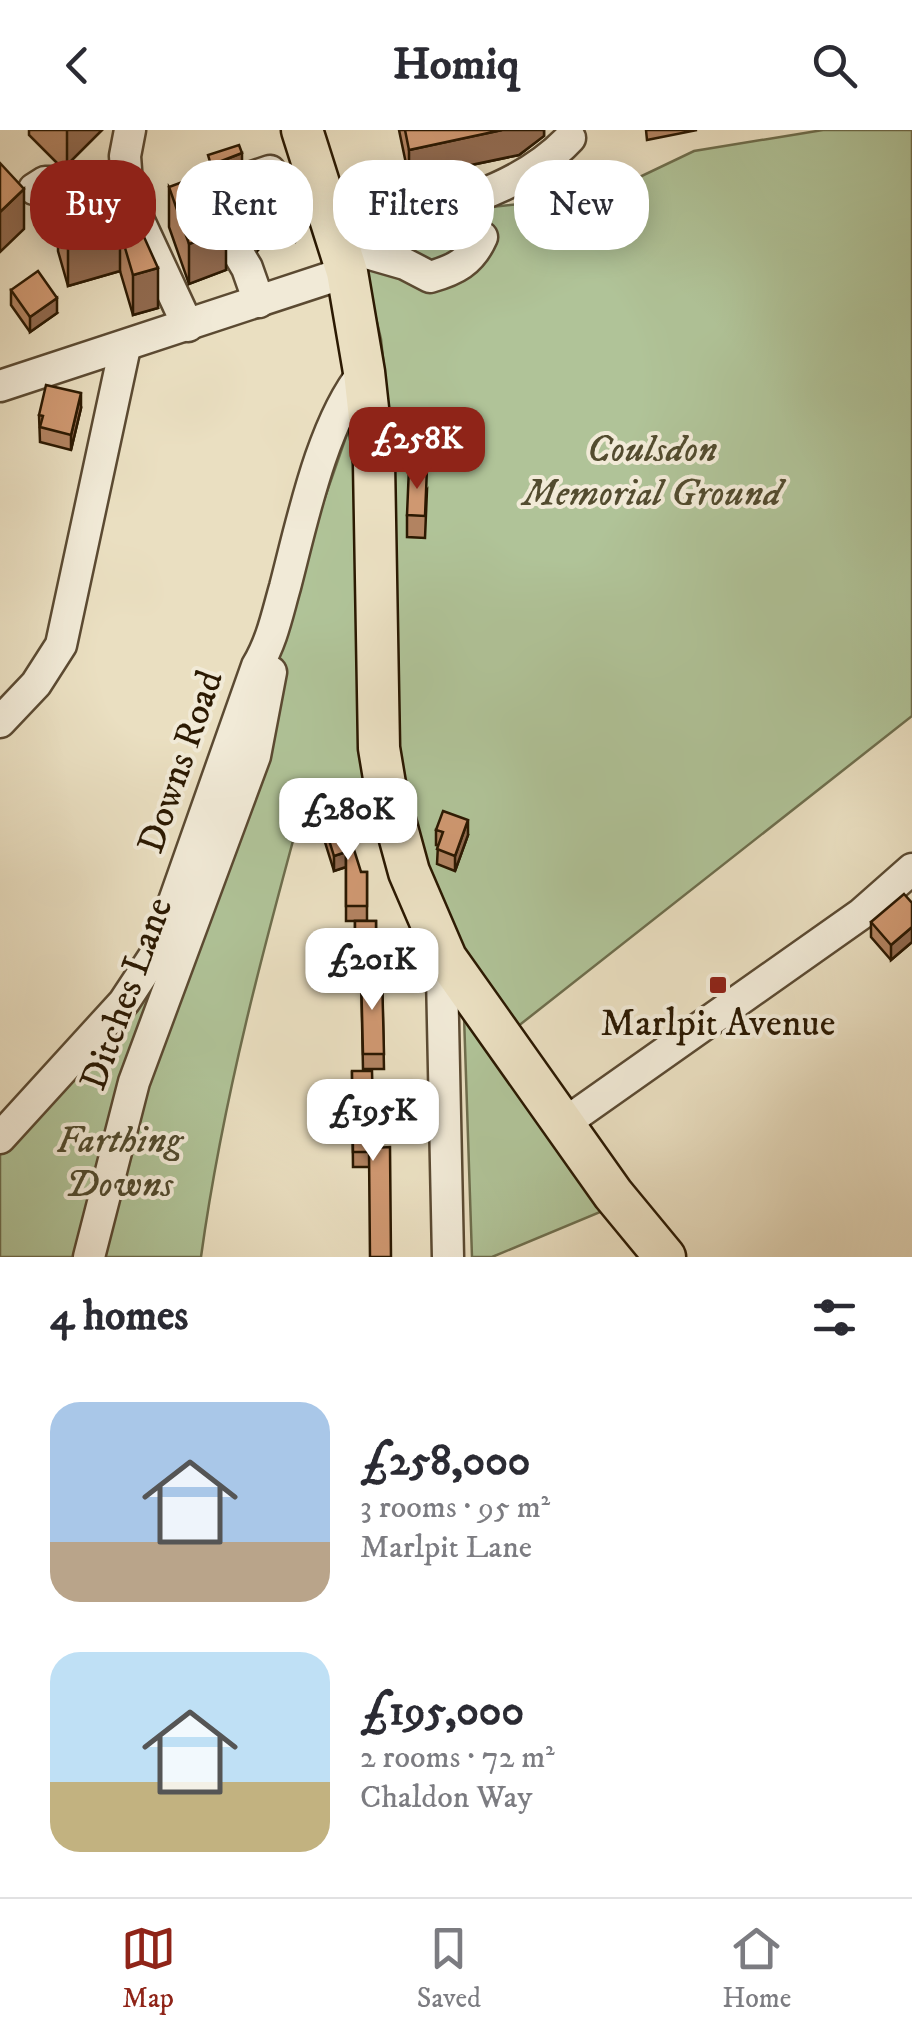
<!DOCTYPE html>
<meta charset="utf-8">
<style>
:root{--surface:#fff;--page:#f7f7f7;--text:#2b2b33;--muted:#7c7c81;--line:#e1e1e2;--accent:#8f2418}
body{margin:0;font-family:"IM FELL DW Pica",serif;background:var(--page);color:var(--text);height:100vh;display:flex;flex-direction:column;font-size:38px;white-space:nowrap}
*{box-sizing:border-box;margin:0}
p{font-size:32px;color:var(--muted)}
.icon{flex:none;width:55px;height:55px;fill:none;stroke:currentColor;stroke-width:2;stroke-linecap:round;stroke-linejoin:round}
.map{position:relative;height:1127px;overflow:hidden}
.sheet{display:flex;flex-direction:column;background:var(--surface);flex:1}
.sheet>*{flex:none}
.top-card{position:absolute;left:30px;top:30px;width:852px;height:90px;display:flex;gap:20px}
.price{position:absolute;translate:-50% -85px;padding:0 22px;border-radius:20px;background:#fff;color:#222;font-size:32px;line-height:65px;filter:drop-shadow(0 2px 5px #0008)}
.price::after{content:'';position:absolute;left:50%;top:60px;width:30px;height:22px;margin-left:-15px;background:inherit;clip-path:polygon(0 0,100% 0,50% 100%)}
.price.current{background:var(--accent);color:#fff}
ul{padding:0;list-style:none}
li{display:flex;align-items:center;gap:30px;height:250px;padding:0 50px}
li span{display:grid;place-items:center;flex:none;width:280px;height:200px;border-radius:30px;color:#555}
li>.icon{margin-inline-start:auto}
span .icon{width:120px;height:120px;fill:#fffc;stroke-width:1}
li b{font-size:42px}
h2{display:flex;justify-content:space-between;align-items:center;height:120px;padding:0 50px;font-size:42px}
.chip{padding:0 35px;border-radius:40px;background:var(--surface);box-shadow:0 5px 25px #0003;font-size:35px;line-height:90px}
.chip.current{background:var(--accent);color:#fff}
header{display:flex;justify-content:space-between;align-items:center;height:130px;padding:0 50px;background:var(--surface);font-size:45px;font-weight:700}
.tabs{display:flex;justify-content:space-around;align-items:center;height:140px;border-top:2px solid var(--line);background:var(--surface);font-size:28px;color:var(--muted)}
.tabs a{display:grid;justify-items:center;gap:5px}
.tabs .current{color:var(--accent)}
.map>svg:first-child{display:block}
.green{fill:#b0c398;stroke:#6e6e4d;stroke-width:2.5}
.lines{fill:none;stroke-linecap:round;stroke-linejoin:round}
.minor-casing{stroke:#5b4a32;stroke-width:35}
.major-casing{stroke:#2b1902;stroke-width:45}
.minor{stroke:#f1ead7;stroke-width:30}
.major{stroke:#eadfc1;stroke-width:40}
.wall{fill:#b28361;stroke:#2b1902;stroke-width:2.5}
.shaded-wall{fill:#916a4f;stroke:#2b1902;stroke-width:2.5}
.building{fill:#cf9871;stroke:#2b1902;stroke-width:2.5}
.poi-dot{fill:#8f2418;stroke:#f1ead7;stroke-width:4}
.labels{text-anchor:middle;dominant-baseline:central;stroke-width:8;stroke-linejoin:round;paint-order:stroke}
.park-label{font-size:38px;font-style:italic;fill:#534c2f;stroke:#f1ead7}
.street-label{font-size:38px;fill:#2b1902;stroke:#f1ead7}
.poi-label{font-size:38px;fill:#2b1902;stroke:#f1ead7}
</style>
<header><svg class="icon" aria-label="back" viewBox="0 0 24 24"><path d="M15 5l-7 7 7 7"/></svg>Homiq<svg class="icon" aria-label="search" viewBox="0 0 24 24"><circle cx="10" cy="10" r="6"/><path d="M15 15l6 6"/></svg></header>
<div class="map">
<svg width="912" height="1127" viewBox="0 0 912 1127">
<rect width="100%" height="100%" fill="#eadfc1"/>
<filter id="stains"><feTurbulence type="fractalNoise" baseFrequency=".002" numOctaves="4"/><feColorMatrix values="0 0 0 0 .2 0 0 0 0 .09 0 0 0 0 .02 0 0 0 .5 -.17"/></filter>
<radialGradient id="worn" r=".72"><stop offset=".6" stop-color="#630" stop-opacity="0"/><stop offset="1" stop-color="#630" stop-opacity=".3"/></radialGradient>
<g class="green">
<path d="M823,0h89v586l-395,311 -53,-73 -42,-101 -12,-43 -15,-81 -8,-333 -6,-57 -28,-117 249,-27 92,-44z"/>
<path d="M354,284l11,382 -57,-10c-43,156 -85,311 -107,471h-201v-103l80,-90 129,-233z"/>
<path d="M464,886l141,194 -113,47h-20z"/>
</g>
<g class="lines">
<g class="minor-casing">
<g id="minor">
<path d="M130,0l-5,26 3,41 60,129"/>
<path d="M34,59l11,-7h12l71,15"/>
<path d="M335,102c81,-18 176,-31 235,-94"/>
<path d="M339,115l66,19 25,13c25,-7 41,-15 52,-40"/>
<path d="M259,172l-12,-34 -19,-32 -5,-49 47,-16"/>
<path d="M0,256l347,-114"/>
<path d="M0,592l36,-38 25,-39 64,-298"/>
<path d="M446,828l-4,17 6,282"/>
<path d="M562,995l299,-211 51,-45"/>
<path d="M0,1008l124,-136 31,-47 102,-289c15,-25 20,-51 28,-79 17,-65 37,-164 79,-215"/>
<path d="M89,1127l45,-175 121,-326 16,-84"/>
</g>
</g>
<g class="major-casing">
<path id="major" d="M302,0l45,142 17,100 10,91 5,285 6,36 24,88 37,86 167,236 52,63"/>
</g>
<use href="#minor" class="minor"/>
<use href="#major" class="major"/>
</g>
<g class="wall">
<path d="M29,0h73l-35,35 -10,-2 -28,-28z"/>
<path d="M399,0h145v6l-25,19 -110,23z"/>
<path d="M646,0h51l-50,10z"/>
<path d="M243,55l34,8 26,23 -8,26 -23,-7 -14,15 -12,-20 1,-18 -4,-12z"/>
<path d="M169,57l57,83 -37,14 -20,-57z"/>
<path d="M119,64l39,114 -25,7 -13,-44 -52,15 -10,-35v-40z"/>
<path d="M11,160l46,23 -27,19 -19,-27z"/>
<path d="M81,278l-10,42 -31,-8 -1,-27z"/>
<path d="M427,360l-2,48 -18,-1v-22z"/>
<path d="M324,694l37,48h6v49h-21v-54l-12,4 -10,-32z"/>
<path d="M436,700l32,5 -13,36 -18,-7 1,-19h-2z"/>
<path d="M912,773v39l-21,18 -20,-23v-15z"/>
<rect x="355" y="791" width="21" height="49"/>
<path d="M361,842h21l2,97h-21z"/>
<path d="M352,941l22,77 -5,19h-16z"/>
</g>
<g class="shaded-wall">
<path d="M67,0h35l-35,35z"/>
<path d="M502,0h42v6l-25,19 -110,23v-28z"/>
<path d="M242,23v8l-31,12v-8z"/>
<path d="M24,59v40l-24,23v-40z"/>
<path d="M303,71v15l-8,26v-15z"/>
<path d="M272,90v15l-14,15v-15z"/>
<path d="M120,101v40l-52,15v-40z"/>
<path d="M226,101v39l-37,14v-40z"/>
<path d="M158,138v40l-25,7v-40z"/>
<path d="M57,168v15l-27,19v-15z"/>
<path d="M81,263v15l-10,42v-15z"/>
<path d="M468,690v15l-13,36v-15z"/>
<path d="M346,722v15l-12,4v-15z"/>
<path d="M912,797v15l-21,18v-15z"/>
</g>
<g class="building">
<path d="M405,0h97l-93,20z"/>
<path d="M239,15l3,8 -31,12 -3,-10z"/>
<path d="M0,33l24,26 -24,23z"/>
<path d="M204,44l8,31 14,26 -37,13 -20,-57z"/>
<path d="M272,45l5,18 26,8 -8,26 -23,-7 -14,15 -12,-20 2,-12 -5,-18z"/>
<path d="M119,64l7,3 32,71 -25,7 -13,-44 -52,15 -10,-35z"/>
<path d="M38,141l19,27 -27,19 -19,-27z"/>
<path d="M46,255l35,8 -10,42 -31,-8 3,-11 -4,-1z"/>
<path d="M409,337l18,1 -2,48 -18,-1z"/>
<path d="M443,681l25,9 -13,36 -18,-7 6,-17 -7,-2z"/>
<path d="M344,688l17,54h6v34h-21v-54l-12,4 -10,-32z"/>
<path d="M904,764l8,9v24l-21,18 -20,-23z"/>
<rect x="355" y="791" width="21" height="34"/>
<path d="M361,842h21l2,82h-21z"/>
<path d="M352,941h20l2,77 16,-1 1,110h-21l-1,-105h-16z"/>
</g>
<rect class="poi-dot" x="708" y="845" width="20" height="20" rx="5"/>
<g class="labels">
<g class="park-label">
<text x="652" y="320">Coulsdon<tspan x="652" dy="44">Memorial Ground</tspan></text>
<text x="119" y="1011">Farthing<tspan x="119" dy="44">Downs</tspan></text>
</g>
<g class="street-label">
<text transform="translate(181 632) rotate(-71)">Downs Road</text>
<text transform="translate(127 864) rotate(-70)">Ditches Lane</text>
</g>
<g class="poi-label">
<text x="718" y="894">Marlpit Avenue</text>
</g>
</g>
<rect width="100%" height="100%" filter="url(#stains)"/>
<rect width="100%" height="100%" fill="url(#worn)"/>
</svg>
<b class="price current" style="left:417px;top:362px">£258K</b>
<b class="price" style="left:348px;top:733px">£280K</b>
<b class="price" style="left:372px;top:883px">£201K</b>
<b class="price" style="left:373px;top:1034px">£195K</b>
<div class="top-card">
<a class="chip current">Buy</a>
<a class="chip">Rent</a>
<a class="chip">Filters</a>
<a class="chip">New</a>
</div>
</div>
<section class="sheet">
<h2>4 homes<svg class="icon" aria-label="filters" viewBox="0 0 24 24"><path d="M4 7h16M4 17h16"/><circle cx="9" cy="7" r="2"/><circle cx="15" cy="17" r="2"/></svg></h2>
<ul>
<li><span style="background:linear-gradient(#a9c7e8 70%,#b9a48a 0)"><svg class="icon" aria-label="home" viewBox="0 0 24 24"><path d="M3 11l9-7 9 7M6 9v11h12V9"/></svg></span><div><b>£258,000</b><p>3 rooms · 95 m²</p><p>Marlpit Lane</p></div></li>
<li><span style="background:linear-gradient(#bfe0f5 65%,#c2b280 0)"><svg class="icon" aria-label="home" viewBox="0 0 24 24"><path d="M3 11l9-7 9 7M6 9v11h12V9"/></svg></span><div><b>£195,000</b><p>2 rooms · 72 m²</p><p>Chaldon Way</p></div></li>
</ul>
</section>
<nav class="tabs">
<a class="current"><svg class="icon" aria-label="map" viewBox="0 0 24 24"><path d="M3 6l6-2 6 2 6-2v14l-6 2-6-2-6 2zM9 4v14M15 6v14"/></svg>Map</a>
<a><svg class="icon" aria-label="saved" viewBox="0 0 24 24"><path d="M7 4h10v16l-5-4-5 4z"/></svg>Saved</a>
<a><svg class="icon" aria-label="home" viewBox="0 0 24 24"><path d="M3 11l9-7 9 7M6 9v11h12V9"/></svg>Home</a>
</nav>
